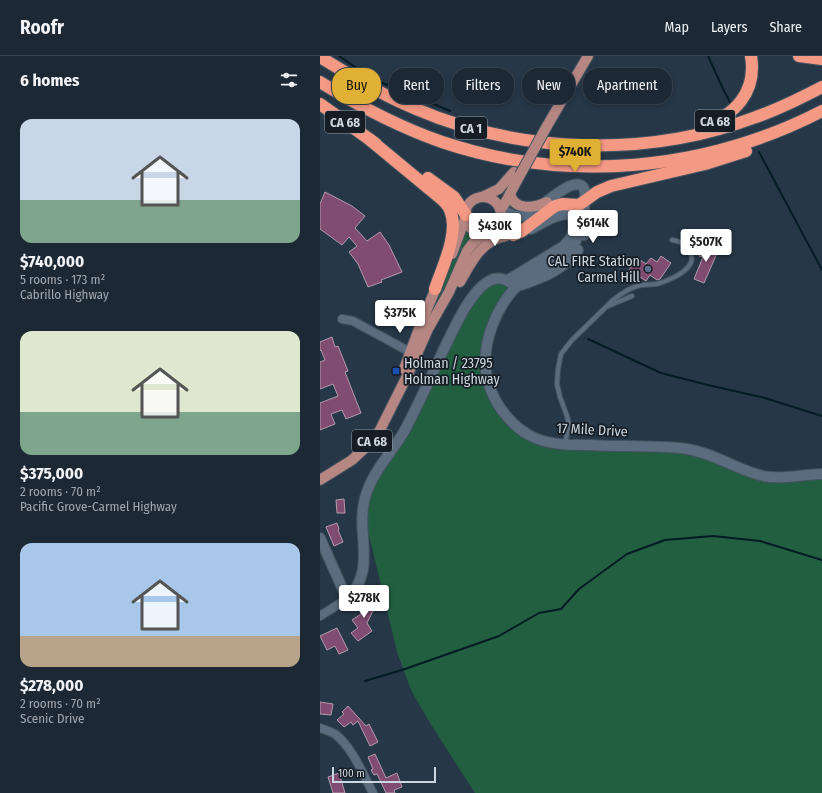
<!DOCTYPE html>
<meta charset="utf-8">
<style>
:root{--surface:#1c2935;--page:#293541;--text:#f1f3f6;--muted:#a0a6ad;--line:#3a4550;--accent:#dfb034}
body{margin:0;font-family:"Fira Sans Condensed",sans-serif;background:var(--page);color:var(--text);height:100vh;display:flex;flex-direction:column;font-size:15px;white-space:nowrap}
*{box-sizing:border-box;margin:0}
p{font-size:13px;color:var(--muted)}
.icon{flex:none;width:22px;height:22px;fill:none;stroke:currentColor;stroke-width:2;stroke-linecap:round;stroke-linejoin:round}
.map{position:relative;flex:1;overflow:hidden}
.details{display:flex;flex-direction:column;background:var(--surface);width:320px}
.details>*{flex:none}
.banner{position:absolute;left:12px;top:12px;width:380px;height:36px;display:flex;gap:8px}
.scale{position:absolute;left:12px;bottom:10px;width:104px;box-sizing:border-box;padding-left:4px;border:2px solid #ccd6e0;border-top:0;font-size:11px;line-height:14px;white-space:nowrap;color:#ccd6e0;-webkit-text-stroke:3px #161d25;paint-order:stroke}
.price{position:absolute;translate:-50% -34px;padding:0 9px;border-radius:4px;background:#fff;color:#222;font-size:13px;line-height:26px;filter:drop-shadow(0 1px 2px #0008)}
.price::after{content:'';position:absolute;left:50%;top:24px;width:12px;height:9px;margin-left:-6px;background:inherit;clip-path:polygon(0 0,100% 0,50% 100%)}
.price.active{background:var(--accent);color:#111}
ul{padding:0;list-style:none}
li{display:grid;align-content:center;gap:8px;height:212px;padding:0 20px}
li span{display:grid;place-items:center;height:124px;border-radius:12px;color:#555}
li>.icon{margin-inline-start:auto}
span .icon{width:72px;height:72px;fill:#fffc;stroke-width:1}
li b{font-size:17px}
h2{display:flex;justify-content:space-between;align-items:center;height:48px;padding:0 20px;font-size:17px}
.chip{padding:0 14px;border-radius:16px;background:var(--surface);box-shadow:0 2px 6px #0003,0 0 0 1px var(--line);font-size:14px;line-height:36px}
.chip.active{background:var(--accent);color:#111}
header{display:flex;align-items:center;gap:24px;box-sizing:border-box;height:56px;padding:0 20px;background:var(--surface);border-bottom:1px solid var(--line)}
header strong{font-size:19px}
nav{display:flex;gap:22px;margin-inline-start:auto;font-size:14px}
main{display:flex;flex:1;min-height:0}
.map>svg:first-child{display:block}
.green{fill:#225f40}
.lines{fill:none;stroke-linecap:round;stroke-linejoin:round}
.stream{stroke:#031c24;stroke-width:2}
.building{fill:#814c72;stroke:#b39bab}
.lane-casing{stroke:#43525f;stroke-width:6}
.street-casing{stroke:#43525f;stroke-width:10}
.secondary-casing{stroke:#43525f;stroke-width:12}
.primary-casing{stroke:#43525f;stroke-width:12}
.highway-casing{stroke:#43525f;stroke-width:14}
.lane{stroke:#5a6c7e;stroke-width:4}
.street{stroke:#5a6c7e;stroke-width:8}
.secondary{stroke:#5a6c7e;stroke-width:10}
.primary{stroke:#b68782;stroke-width:10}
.highway{stroke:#f49984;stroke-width:12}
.primary-bridge-casing{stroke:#43525f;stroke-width:12;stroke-linecap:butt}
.primary-bridge{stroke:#b68782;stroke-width:10}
.service-dot{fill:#5c6f8a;stroke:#161d25;stroke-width:1.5}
.transit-dot{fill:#1a4fb4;stroke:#161d25;stroke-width:1.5}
.labels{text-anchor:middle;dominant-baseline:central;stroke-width:3.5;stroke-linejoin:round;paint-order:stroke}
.shield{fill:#161d25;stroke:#959ea8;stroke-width:1}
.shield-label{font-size:13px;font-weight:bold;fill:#ccd6e0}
.poi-label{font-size:14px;fill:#ccd6e0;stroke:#161d25;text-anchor:end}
.street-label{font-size:14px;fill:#ccd6e0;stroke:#161d25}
</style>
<header>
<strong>Roofr</strong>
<nav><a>Map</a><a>Layers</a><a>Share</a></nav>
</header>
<main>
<section class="details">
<h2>6 homes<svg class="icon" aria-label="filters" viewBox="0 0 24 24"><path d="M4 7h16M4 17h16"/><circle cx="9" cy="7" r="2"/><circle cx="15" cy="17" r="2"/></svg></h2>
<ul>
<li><span style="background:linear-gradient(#c9d6e8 65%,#7fa58c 0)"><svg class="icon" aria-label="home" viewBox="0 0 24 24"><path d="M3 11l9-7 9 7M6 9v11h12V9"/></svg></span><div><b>$740,000</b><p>5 rooms · 173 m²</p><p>Cabrillo Highway</p></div></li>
<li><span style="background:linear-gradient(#dfe7d0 65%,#7fa58c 0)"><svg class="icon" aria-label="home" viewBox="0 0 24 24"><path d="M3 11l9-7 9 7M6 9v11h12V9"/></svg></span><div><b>$375,000</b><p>2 rooms · 70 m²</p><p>Pacific Grove-Carmel Highway</p></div></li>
<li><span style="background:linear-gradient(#a9c7e8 75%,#b9a48a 0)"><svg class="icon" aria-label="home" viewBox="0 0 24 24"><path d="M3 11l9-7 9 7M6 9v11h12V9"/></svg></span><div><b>$278,000</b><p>2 rooms · 70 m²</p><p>Scenic Drive</p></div></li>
</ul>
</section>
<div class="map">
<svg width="502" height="737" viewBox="0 0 502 737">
<rect width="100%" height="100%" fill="#263747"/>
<g class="green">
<path d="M144,176h2l3,2v6l-7,10 -18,44 -17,30 4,-16z"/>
<path d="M171,224l25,7 -30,63 13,56 36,32 153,12 76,26 58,-2v319h-347l-45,-70 -19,-33 -14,-38 -34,-142 24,-54 67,-127z"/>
</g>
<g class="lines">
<g class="stream">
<path d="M19,0l35,24 25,9 51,22"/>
<path d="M388,0l16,35 7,13"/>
<path d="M439,96l63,118"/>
<path d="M268,283l73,34 47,12 57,13 57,18"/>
<path d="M45,625l40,-12 94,-33 40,-23 22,-4 18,-20 48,-35 38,-14 48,-4 47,5 62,19"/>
</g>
</g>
<g class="building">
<path d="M5,136l27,14 13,10 -10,12 12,13 13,-9 9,13 13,27 -21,8 1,2 -14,5 -10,-23 -9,-12 8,-6 -8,-9 -7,8 -22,-16v-25z"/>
<path d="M383,189l15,6 -14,32 -10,-4 9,-22 -4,-1z"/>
<path d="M341,200l10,7 -11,16 -3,1 -7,-5 -4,6 -6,-4 -5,6 -10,-7 12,-18 9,6 5,-6 6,4z"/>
<path d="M12,281l3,10 3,-1 10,25 -3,1 16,41 -15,6 -4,-9 -11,4 4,10 -15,6v-27l18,-7 -5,-12 -13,5v-27l5,-2 -4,-10 -1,1v-9z"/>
<path d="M24,443l1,14h-8l-1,-13z"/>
<path d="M17,467l2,6 -1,1 5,12 -9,4 -8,-19z"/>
<path d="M46,537l6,3 -3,5 7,4 -9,18 5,8 -14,10 -7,-8 7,-5 -6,-8 9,-6 6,-11 -5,-3z"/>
<path d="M17,572l11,22 -9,4 -4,-8 -8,4 -7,-14z"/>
<path d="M0,646l13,2 -2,11 -11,-1z"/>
<path d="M28,650l18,20 3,-2 9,18 -8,4 -12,-25 -5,4 -2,-3 -7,5 -7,-7 7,-6 -2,-2z"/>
<path d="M55,698l11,24 11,-5 5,14 -8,3 1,3h-9l-9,-19 -3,1 -3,-5 2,-1 -5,-12z"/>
<path d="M19,717l6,20h-12l-5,-16z"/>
</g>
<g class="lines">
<g class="lane-casing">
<g id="lane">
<path d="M287,250c7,-8 22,-18 31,-20 6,-2 13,-1 19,-2 13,-4 46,-17 31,-35 -5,-6 -8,-8 -16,-9"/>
<path d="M245,388l4,-20 -2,-8 -7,-19 -3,-13 1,-15 3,-15 11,-14 34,-33 26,-11"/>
</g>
</g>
<g class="street-casing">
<g id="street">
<path d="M22,263l11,2 57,31"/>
<path d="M0,560l27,-17"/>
<path d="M0,672c5,2 10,3 15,6 17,13 28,40 38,59"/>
</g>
</g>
<g class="secondary-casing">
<g id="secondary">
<path d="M181,155c8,2 15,7 24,5 12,-3 55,-50 60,-24 1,6 -1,13 -1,19 -1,8 1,16 0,24"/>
<path d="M211,173c12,-6 42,-28 47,-3 1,7 -1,14 -5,20 -10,15 -33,20 -46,31 -30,23 -50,71 -38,108 7,22 25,44 46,53 16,7 35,7 52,7 33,2 67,0 100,4 27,4 50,21 76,27 19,4 40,-2 59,-2"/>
<path d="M188,224l56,-34 6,-7 3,-6"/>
<path d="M201,229c21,-7 44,-16 57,-35"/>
<path d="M0,482l27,61c31,-30 8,-65 18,-101 7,-27 28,-46 41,-70 13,-25 25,-51 37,-77 10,-20 26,-59 46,-70 10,-6 19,-1 27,6"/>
</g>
</g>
<g class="primary-casing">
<g id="primary">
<path d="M227,70l41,-70"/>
<path d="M190,138c4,17 24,14 37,8"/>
<path d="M162,141l17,-8 15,-17"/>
<circle cx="163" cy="159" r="18"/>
<path d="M180,153l4,-4 16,-30"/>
<path d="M132,198l14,-38"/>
<path d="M140,226c11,-19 21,-42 46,-46"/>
<path d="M84,313l16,-43 18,-43"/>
<path d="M0,424l32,-20 16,-15 10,-11 31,-62 19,-43 21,-37 18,-41 6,-8 12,-10"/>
</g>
</g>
<g class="highway-casing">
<g id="highway">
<path d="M479,0l23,3"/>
<path d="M0,1c31,19 62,38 96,52 105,45 232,49 340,8 23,-8 45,-19 66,-30"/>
<path d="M0,26c39,24 79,45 122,60 125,42 264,29 380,-31"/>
<path d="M0,48l56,40"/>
<path d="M382,70c33,-10 55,-34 49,-70"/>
<path d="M49,83l69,57c5,4 10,8 12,14 10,22 -8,58 -15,79"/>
<path d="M108,122l26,19 12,18"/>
<path d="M193,179l9,-4 33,-25 7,-2 17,1 18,-13 14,-6 94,-22 41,-13"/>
</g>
</g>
<use href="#lane" class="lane"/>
<use href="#street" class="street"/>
<use href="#secondary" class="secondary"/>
<use href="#primary" class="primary"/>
<use href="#highway" class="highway"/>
<g class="primary-bridge-casing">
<path id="primary-bridge" d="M200,119l27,-49"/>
</g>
<use href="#primary-bridge" class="primary-bridge"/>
</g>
<circle class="service-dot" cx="328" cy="213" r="4"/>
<rect class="transit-dot" x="72" y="311" width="8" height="8" rx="2"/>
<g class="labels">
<g class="shield">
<rect x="375" y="54" width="40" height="22" rx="3"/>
<rect x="5" y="55" width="40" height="22" rx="3"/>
<rect x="135" y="61" width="32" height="22" rx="3"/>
<rect x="32" y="374" width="40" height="22" rx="3"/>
</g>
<g class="shield-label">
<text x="395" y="65">CA 68</text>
<text x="25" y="66">CA 68</text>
<text x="151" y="72">CA 1</text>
<text x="52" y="385">CA 68</text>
</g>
<g class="poi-label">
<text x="320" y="205">CAL FIRE Station<tspan x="320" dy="16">Carmel Hill</tspan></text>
<text x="84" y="307" text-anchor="start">Holman / 23795<tspan x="84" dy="16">Holman Highway</tspan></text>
</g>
<g class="street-label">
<text transform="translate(272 374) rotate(3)">17 Mile Drive</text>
</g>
</g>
</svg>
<div class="scale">100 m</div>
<b class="price active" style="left:255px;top:117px">$740K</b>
<b class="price" style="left:273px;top:188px">$614K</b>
<b class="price" style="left:175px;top:191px">$430K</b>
<b class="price" style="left:386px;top:207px">$507K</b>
<b class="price" style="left:80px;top:278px">$375K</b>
<b class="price" style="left:44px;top:563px">$278K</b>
<div class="banner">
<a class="chip active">Buy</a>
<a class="chip">Rent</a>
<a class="chip">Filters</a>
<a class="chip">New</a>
<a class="chip">Apartment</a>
</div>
</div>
</main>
